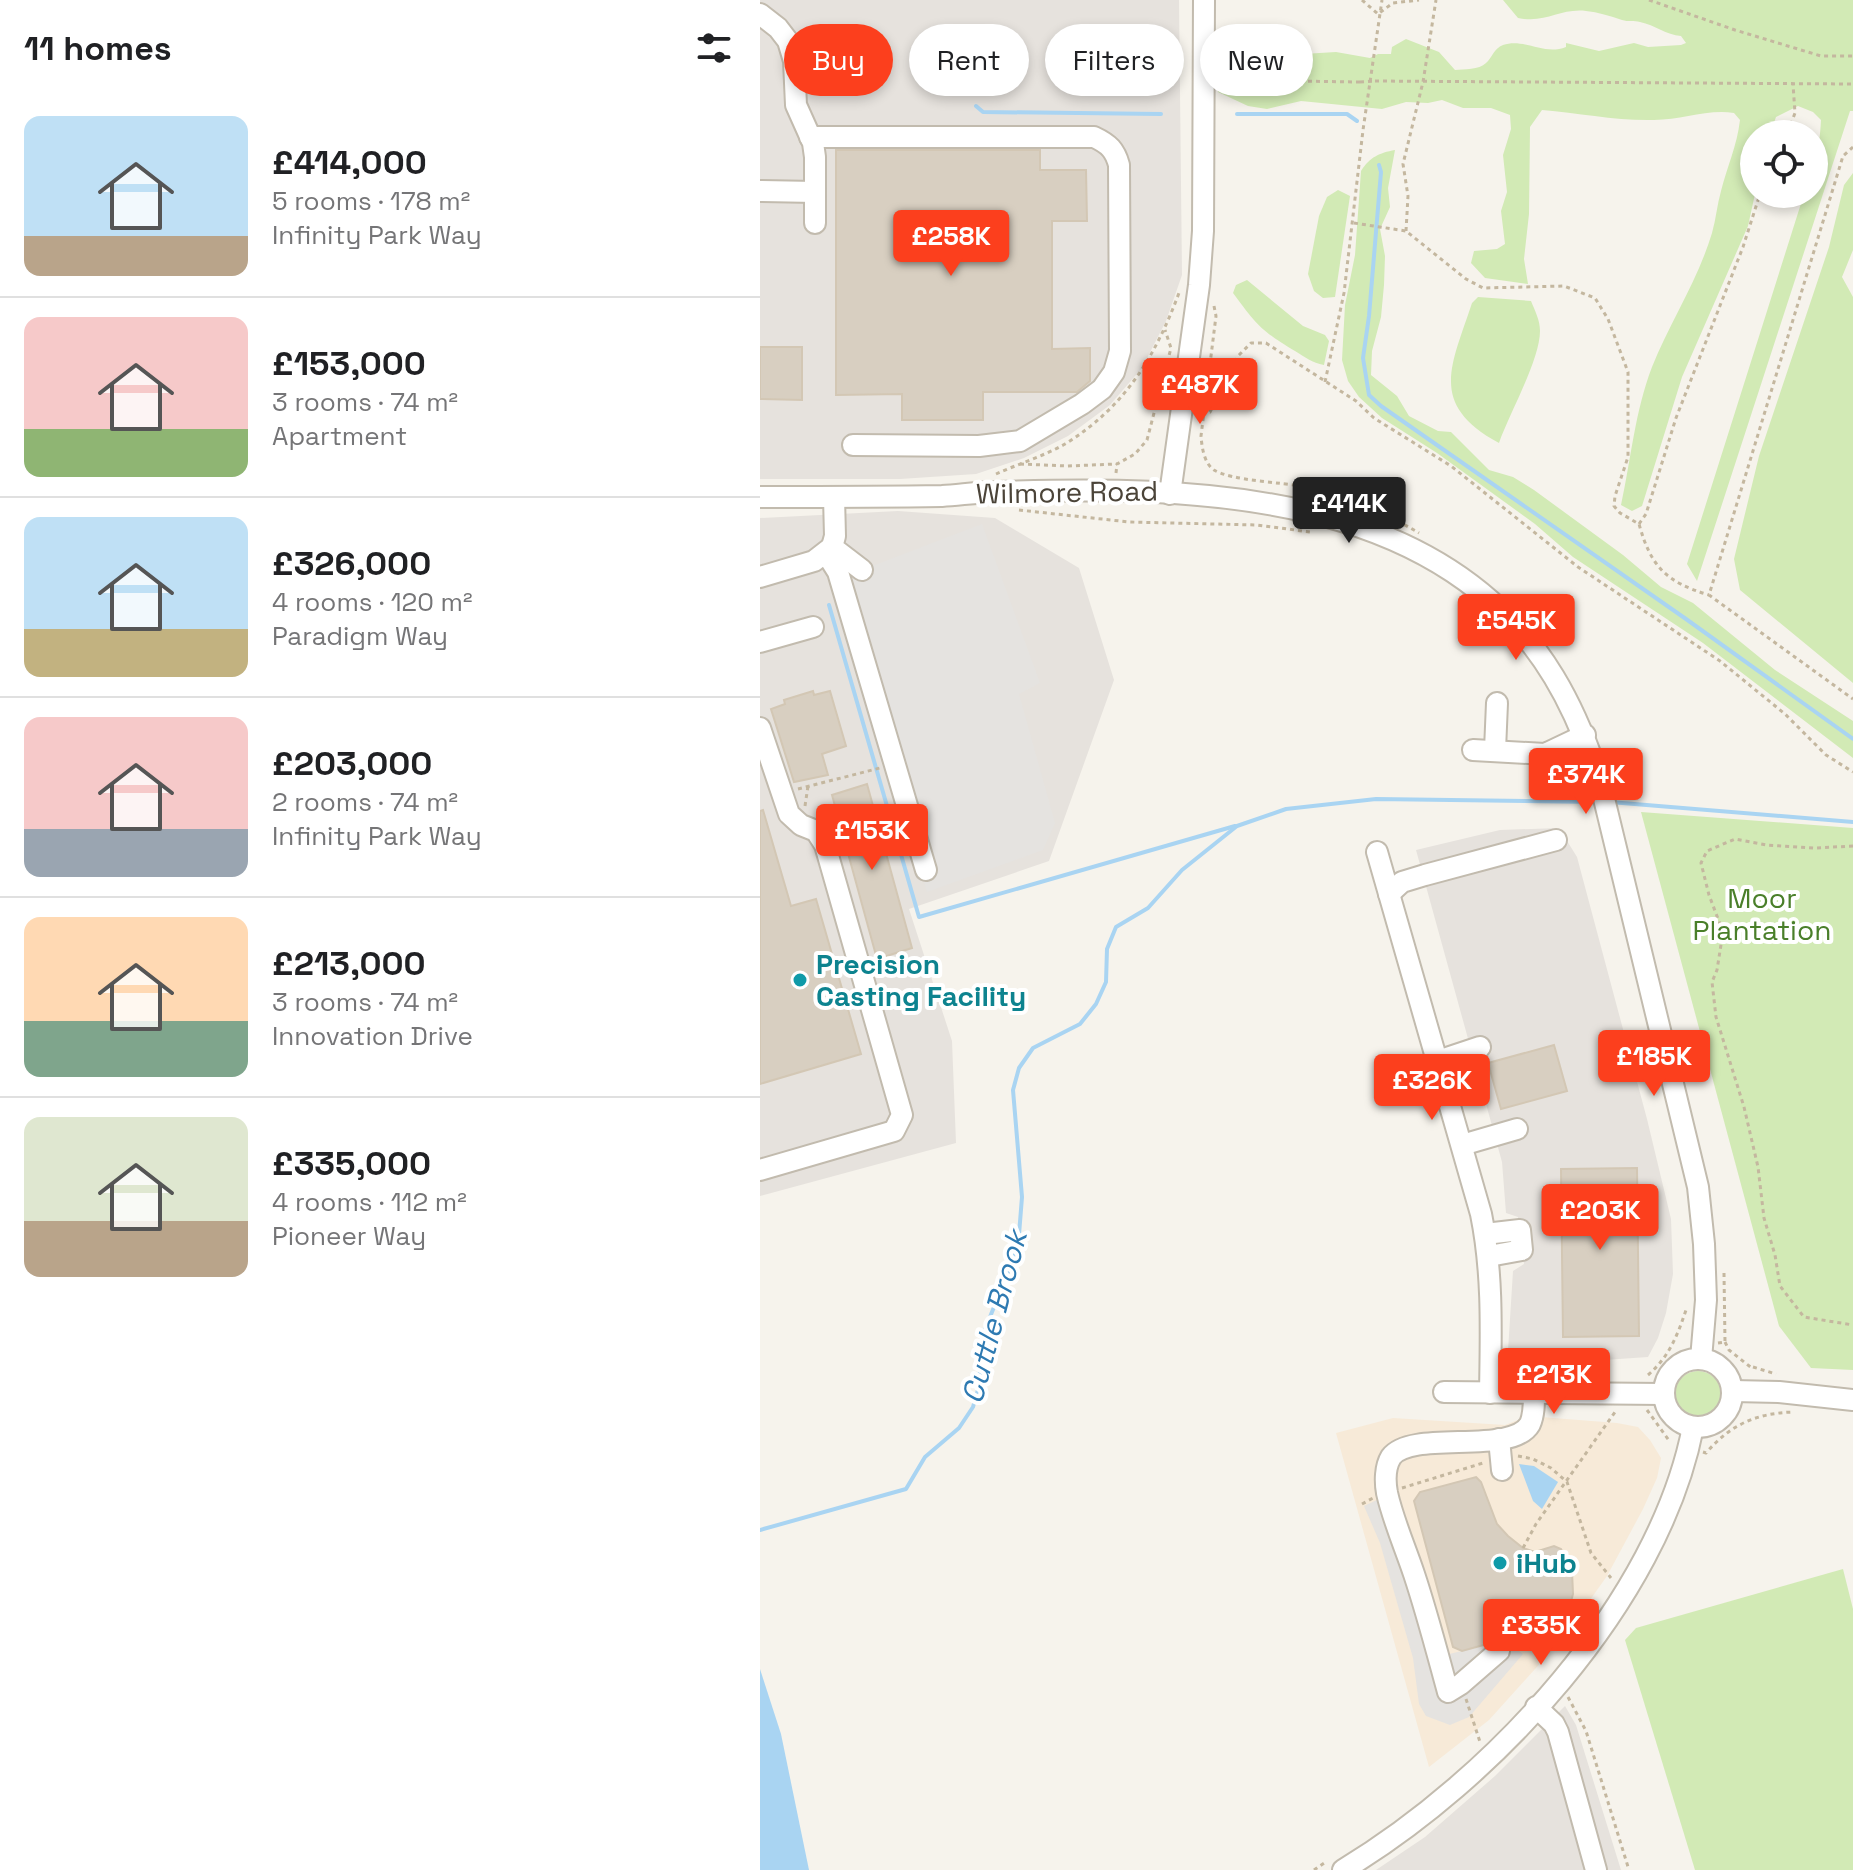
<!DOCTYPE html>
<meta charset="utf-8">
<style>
:root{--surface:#fff;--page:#f6f6f6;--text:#202124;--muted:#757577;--line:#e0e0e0;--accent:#fc3f1d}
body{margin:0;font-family:"Space Grotesk",sans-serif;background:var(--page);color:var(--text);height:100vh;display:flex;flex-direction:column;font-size:30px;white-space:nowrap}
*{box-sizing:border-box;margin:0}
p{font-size:26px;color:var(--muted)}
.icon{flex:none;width:44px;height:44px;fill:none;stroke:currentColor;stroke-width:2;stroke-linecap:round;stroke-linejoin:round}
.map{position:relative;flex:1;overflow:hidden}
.drawer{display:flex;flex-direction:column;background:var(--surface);width:760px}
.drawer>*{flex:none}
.hud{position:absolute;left:24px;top:24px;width:760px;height:72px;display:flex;gap:16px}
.fabs{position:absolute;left:980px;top:120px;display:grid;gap:16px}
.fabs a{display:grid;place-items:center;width:88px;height:88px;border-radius:50%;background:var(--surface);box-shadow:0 4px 12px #0003;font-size:40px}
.price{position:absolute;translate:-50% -68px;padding:0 18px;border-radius:8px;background:var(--accent);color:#fff;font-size:26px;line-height:52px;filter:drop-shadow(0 2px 4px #0008)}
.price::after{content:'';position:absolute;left:50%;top:48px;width:24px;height:18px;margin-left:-12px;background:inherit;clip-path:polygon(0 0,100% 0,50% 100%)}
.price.active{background:#222;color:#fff}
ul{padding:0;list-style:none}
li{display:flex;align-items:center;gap:24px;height:200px;padding:0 24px}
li+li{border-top:2px solid var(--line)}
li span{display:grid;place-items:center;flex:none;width:224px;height:160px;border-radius:16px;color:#555}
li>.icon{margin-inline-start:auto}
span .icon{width:96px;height:96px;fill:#fffc;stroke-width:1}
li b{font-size:34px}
h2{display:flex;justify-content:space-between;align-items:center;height:96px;padding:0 24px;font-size:34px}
.chip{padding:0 28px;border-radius:36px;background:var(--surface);box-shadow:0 4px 12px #0003;font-size:28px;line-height:72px}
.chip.active{background:var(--accent);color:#fff}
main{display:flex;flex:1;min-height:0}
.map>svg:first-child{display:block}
.commercial{fill:#f7ead8}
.industrial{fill:#e6e2dd}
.green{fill:#d2eab5}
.parking{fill:#e5e3e0}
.water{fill:#a9d4f2}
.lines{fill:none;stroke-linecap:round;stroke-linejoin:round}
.stream{stroke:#a9d4f2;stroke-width:4}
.building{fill:#d8cfc1;stroke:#d3c7b4;stroke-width:2}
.minor-casing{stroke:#c2bbae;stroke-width:24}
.path{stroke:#c4b79f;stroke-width:3;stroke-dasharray:4 4;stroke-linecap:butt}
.minor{stroke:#fff;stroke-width:20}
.path-bridge{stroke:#c4b79f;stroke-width:3;stroke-dasharray:4 4;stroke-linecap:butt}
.culture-dot{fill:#0f9aa8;stroke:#fff;stroke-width:3}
.labels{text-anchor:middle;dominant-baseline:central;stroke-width:8;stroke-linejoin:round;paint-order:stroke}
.street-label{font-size:28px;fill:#4b4439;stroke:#fff}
.park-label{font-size:28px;fill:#4a7f2a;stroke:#fff}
.culture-label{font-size:28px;font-weight:bold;fill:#0d838f;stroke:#fff;text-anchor:start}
.water-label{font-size:30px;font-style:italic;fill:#2e7ab2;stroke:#fff}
</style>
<main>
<section class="drawer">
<h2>11 homes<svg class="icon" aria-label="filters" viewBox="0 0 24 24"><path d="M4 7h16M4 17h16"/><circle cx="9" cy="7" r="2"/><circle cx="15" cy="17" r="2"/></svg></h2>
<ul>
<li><span style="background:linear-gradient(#bfe0f5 75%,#b9a48a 0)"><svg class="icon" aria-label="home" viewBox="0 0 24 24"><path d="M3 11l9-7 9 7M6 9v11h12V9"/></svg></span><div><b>£414,000</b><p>5 rooms · 178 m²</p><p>Infinity Park Way</p></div></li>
<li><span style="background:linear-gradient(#f6c9c9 70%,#8fb573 0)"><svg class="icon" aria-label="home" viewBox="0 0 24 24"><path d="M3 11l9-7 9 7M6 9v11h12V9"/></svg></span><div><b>£153,000</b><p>3 rooms · 74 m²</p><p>Apartment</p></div></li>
<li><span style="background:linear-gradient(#bfe0f5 70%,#c2b280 0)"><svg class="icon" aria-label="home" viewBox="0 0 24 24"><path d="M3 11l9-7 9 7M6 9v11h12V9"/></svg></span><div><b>£326,000</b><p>4 rooms · 120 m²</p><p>Paradigm Way</p></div></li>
<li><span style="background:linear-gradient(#f6c9c9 70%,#9aa5b1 0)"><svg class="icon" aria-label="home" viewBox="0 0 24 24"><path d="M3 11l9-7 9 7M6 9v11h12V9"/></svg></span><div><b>£203,000</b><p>2 rooms · 74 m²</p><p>Infinity Park Way</p></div></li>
<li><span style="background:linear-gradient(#ffd9b3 65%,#7fa58c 0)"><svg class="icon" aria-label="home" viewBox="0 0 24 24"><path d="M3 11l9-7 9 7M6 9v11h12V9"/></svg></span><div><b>£213,000</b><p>3 rooms · 74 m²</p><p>Innovation Drive</p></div></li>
<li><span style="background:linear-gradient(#dfe7d0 65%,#b9a48a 0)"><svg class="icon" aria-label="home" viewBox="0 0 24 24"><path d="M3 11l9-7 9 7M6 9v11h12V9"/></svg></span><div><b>£335,000</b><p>4 rooms · 112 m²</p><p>Pioneer Way</p></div></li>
</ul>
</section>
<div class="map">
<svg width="1093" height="1870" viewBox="0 0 1093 1870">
<rect width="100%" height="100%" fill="#f6f3ec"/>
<path class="commercial" d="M768,1416l89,7 21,4 12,13 11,18 -4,20 -14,31 -36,67 -44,62 -74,82 -60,47 -93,-334 57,-15 112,7z"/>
<g class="industrial">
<path d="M0,0h419l3,275 -16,46 -24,47 -32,37 -42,31 -44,22 -48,16 -76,5h-140z"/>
<path d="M138,511l97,7 84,50 35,112 -65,181 -140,48 43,132 4,102 -196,53v-678z"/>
<path d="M799,828l18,29 70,262 24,100 2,55 -7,39 -8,25 -10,19 -131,9 -9,-15 5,-80 11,-7 -6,-47 -12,-4 -4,-51 -86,-312 84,-20z"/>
<path d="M805,1706l11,19 45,145h-245l49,-33 70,-61z"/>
</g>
<g class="green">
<path d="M743,0h350v111h-3l-153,470 -10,-17 117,-370h10c0,-26 6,-49 7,-74l-8,-8 -15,-6 -22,11 -6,17h-16l1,60 -7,32 -66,151 -40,129 -10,5 -11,-6c10,-46 14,-94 31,-138 18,-45 46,-87 60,-134 4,-14 5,-28 9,-42 6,-24 16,-45 19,-71l-6,-7c-27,-4 -52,7 -80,7 -37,1 -75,-7 -112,-10l-12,17 -1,87 -5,45 4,25 -43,-6 -14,-15 3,-12 23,-2 8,-5 -4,-33 6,-19 -4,-37 8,-26 -1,-14 -19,-7h-28l-21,-8 -14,3 -22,-1 -24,7 -81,-8 -34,8 -19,-3 -30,-14v-25l33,-20 17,9 68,-4 34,6 8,-4h13l1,-7 14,-8 33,13 16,18c9,-1 24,0 31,-7 6,-5 8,-15 17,-18 22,-7 41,11 63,2v-4l33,8 35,-8 14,4 33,-2 5,-2 -5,-7c-15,-1 -26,-11 -41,-14 -6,-2 -12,0 -18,-2 -12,-4 -24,-8 -36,-9 -26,-3 -40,13 -68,7z"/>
<path d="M635,150l-7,38 2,19 -10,22 5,27 -1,29 -3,32 -9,34 -1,24 26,21 12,20 29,15 13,1 38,38 24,7 21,13 89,65 38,32 32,16 82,67 78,51v37l-150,-115 -130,-86 -38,-33 -98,-71 -55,-35 -23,-21 -11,-16 -6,-21 3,-55 10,-50 6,-84c9,-14 18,-18 34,-21z"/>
<path d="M1093,173v77l-11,27 11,20v386l-113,-93 -6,-31 25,-103 70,-209 15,-62z"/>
<path d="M578,190l12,6 -15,101 -12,1 -9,-7 -6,-17 11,-58 8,-19z"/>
<path d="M487,280l56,46 22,9 4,6 -5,24c-12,-2 -19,-8 -29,-14 -34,-20 -39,-27 -62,-58l3,-8z"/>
<path d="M718,297l53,4c4,10 9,19 9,30 0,29 -31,83 -41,112 -71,-39 -48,-76 -27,-140z"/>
<path d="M881,812l212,16v542l-42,-2 -32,-42z"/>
<circle cx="938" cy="1394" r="23"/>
<path d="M1083,1569l10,40v261h-158l-70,-230 11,-12z"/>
</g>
<g class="parking">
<path d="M222,524l58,159 -21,11 36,129 -12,27 -116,42 -92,-310 27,-12z"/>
<path d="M636,1491l53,163 56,-13 18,13 -54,63 -19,8 -24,-9 -7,-12 -6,-46 -33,-115 -16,-37z"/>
</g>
<g class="water">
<path d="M759,1464l15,2 24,16 -16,27 -9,-8z"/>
<path d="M0,1669l21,65 28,136h-49z"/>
</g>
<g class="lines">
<g class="stream">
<path d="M216,106l7,6 178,2"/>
<path d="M477,114h110l10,7"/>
<path d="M619,165l2,7 -12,144 -6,42 6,37 12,11 305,213 167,120"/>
<path d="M69,605l90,312 316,-91"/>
<path d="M850,802l243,20"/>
<path d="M0,1530l146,-41 19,-32 34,-29 14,-21 6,-21 3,-49 36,-90 4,-50 -9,-107 6,-22 14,-20 47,-24 16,-20 10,-22 1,-33 9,-22 32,-19 34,-38 55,-44 49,-17 90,-10 221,3"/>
</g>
</g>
<g class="building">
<path d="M76,150h204v20h46l1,51h-35v128l38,-1v33l-13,11h-94v28h-81v-26l-66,1z"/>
<path d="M0,347h42v53l-42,-1z"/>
<path d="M53,691l1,4 16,-4 16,55 -24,8 6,21 -34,7 -23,-73 14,-5 -1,-4z"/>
<path d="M107,784l45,164 -35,11 -45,-164z"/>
<path d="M3,810l28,96 25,-7 45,155 -101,30v-273z"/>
<path d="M794,1045l13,46 -66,18 -13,-46z"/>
<path d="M877,1168l2,168 -76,1 -2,-168z"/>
<path d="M716,1477l5,5 16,42 11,12 15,12 12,4 19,-6 7,3 11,22 1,23 -5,19 -11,16 -14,9 -18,-12 -12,12h-17l-9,6 -25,7 -9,-4 -39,-146 6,-9z"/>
</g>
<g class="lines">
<g class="minor-casing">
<g id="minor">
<path d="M0,14l18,14 10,13 6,20 2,44 17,38 2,14v66"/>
<path d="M50,137h284c15,7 21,13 25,28l1,186 -6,21 -12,17 -20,15 -62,37 -41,5 -126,-1"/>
<path d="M0,191l55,1"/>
<path d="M410,494l29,-209 4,-54 1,-231"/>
<path d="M0,497c61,0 121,0 182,-1 18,-1 36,-4 54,-4 195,-6 444,-4 558,185 20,33 34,68 46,105l98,405 6,57 2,56 -5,59"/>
<path d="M74,497l1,39 -3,11 30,23"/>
<path d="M66,553l12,19 88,298"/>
<path d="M0,577l54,-16 18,-14"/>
<path d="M0,642l53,-15"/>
<path d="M0,728l29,86 12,11 15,6 9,14 77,270 -8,16 -134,39"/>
<path d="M713,750l72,4 40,-19"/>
<path d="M735,750l2,-47"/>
<path d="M617,852l104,362c12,59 10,118 9,179"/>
<path d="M629,894l13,-12 23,-7 131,-35"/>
<path d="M678,1061l42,-14"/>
<path d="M702,1145l55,-16"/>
<path d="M725,1234l35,-4 2,20 -33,6"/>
<circle cx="938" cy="1393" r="34"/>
<path d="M973,1391l46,1 74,8"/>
<path d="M684,1392l220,2"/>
<path d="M739,1439l3,31"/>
<path d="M739,1651l-38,33 -13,8c-11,-40 -21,-79 -34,-118 -9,-27 -21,-54 -27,-81 -2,-11 -2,-26 4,-36 21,-28 121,-1 139,-33 4,-9 4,-20 4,-30"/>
<path d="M776,1707l18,17 4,8 38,138"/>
<path d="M583,1870c150,-90 316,-268 350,-443"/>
</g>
</g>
<g class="path">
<path d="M602,0l16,14 15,-11 26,-3"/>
<path d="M889,0l86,30 86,26h32"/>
<path d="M460,80l140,2"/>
<path d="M615,81l478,3"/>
<path d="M1019,134l10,-5 6,-16 -2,-29"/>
<path d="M1093,147l-10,9 -134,439 144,104"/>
<path d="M594,223l52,8 60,48 17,9 81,-2 31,12 13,21 20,53v85l-13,39 -1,10 6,7 19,11c12,43 27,58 70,71"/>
<path d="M646,231l2,-35 -5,-32 20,-82 13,-82"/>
<path d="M454,306l2,10 -15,120c1,12 3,27 13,34 18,11 68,12 91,17 39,10 79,25 114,46"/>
<path d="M565,382l19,-89 19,-163 19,-130"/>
<path d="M442,411l8,1 28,-56 13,-13h15l90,58 18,17 77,48 127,101 142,94 65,53 41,41 27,17"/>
<path d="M260,464l47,2 50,-2"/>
<path d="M356,473l1,-9 18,-10 12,-14 24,-92 -6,-18"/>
<path d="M236,474c22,-10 48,-18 69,-30 60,-37 90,-87 114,-151"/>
<path d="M259,510l110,12 128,3 53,7"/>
<path d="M879,524l7,-10 30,-96 67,-171 17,-53"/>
<path d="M38,789l82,-21"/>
<path d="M45,806l3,-20"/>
<path d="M1093,846l-38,2 -48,-3 -32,-6 -28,12 -6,12 8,32 14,37 -6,38 -5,12 4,35 28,90 14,60 6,51 11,37 5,31 24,31 49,8"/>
<path d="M965,1342l4,8 24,19"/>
<path d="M958,1343l7,-1 -1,-69"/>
<path d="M993,1367l23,7"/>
<path d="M888,1375c22,-19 30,-41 39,-68"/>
<path d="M887,1410l23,32"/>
<path d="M943,1452l3,1c24,-28 50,-40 88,-41"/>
<path d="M758,1456l15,3 18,9 16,14 24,71 20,25"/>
<path d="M642,1488l81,-25"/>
<path d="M602,1504l11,-6"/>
<path d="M763,1548l13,-24 79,-112"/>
<path d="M808,1697l18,34 43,139"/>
<path d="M706,1699l14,43"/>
<path d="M554,1870l13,-9"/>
</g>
<use href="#minor" class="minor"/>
<path class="path-bridge" d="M600,82l15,-1"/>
</g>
<g class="culture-dot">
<circle cx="40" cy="980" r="8"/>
<circle cx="740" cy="1563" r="8"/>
</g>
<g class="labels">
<g class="street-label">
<text transform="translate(307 492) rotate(-1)">Wilmore Road</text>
</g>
<g class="park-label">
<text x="1002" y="898">Moor<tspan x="1002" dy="32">Plantation</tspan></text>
</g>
<g class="culture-label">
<text x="56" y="964">Precision<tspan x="56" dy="32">Casting Facility</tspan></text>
<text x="756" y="1563">iHub</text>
</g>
<g class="water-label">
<text transform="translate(234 1317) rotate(-75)">Cuttle Brook</text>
</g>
</g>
</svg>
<div class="fabs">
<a><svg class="icon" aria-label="locate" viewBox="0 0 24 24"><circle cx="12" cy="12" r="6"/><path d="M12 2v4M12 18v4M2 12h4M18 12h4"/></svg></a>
</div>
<b class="price" style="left:191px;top:278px">£258K</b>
<b class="price" style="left:440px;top:426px">£487K</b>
<b class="price active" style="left:589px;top:545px">£414K</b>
<b class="price" style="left:756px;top:662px">£545K</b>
<b class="price" style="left:826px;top:816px">£374K</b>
<b class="price" style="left:112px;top:872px">£153K</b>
<b class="price" style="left:894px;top:1098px">£185K</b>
<b class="price" style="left:672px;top:1122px">£326K</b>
<b class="price" style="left:840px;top:1252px">£203K</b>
<b class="price" style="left:794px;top:1416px">£213K</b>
<b class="price" style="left:781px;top:1667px">£335K</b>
<div class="hud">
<a class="chip active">Buy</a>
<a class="chip">Rent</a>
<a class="chip">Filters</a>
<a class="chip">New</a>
</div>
</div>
</main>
